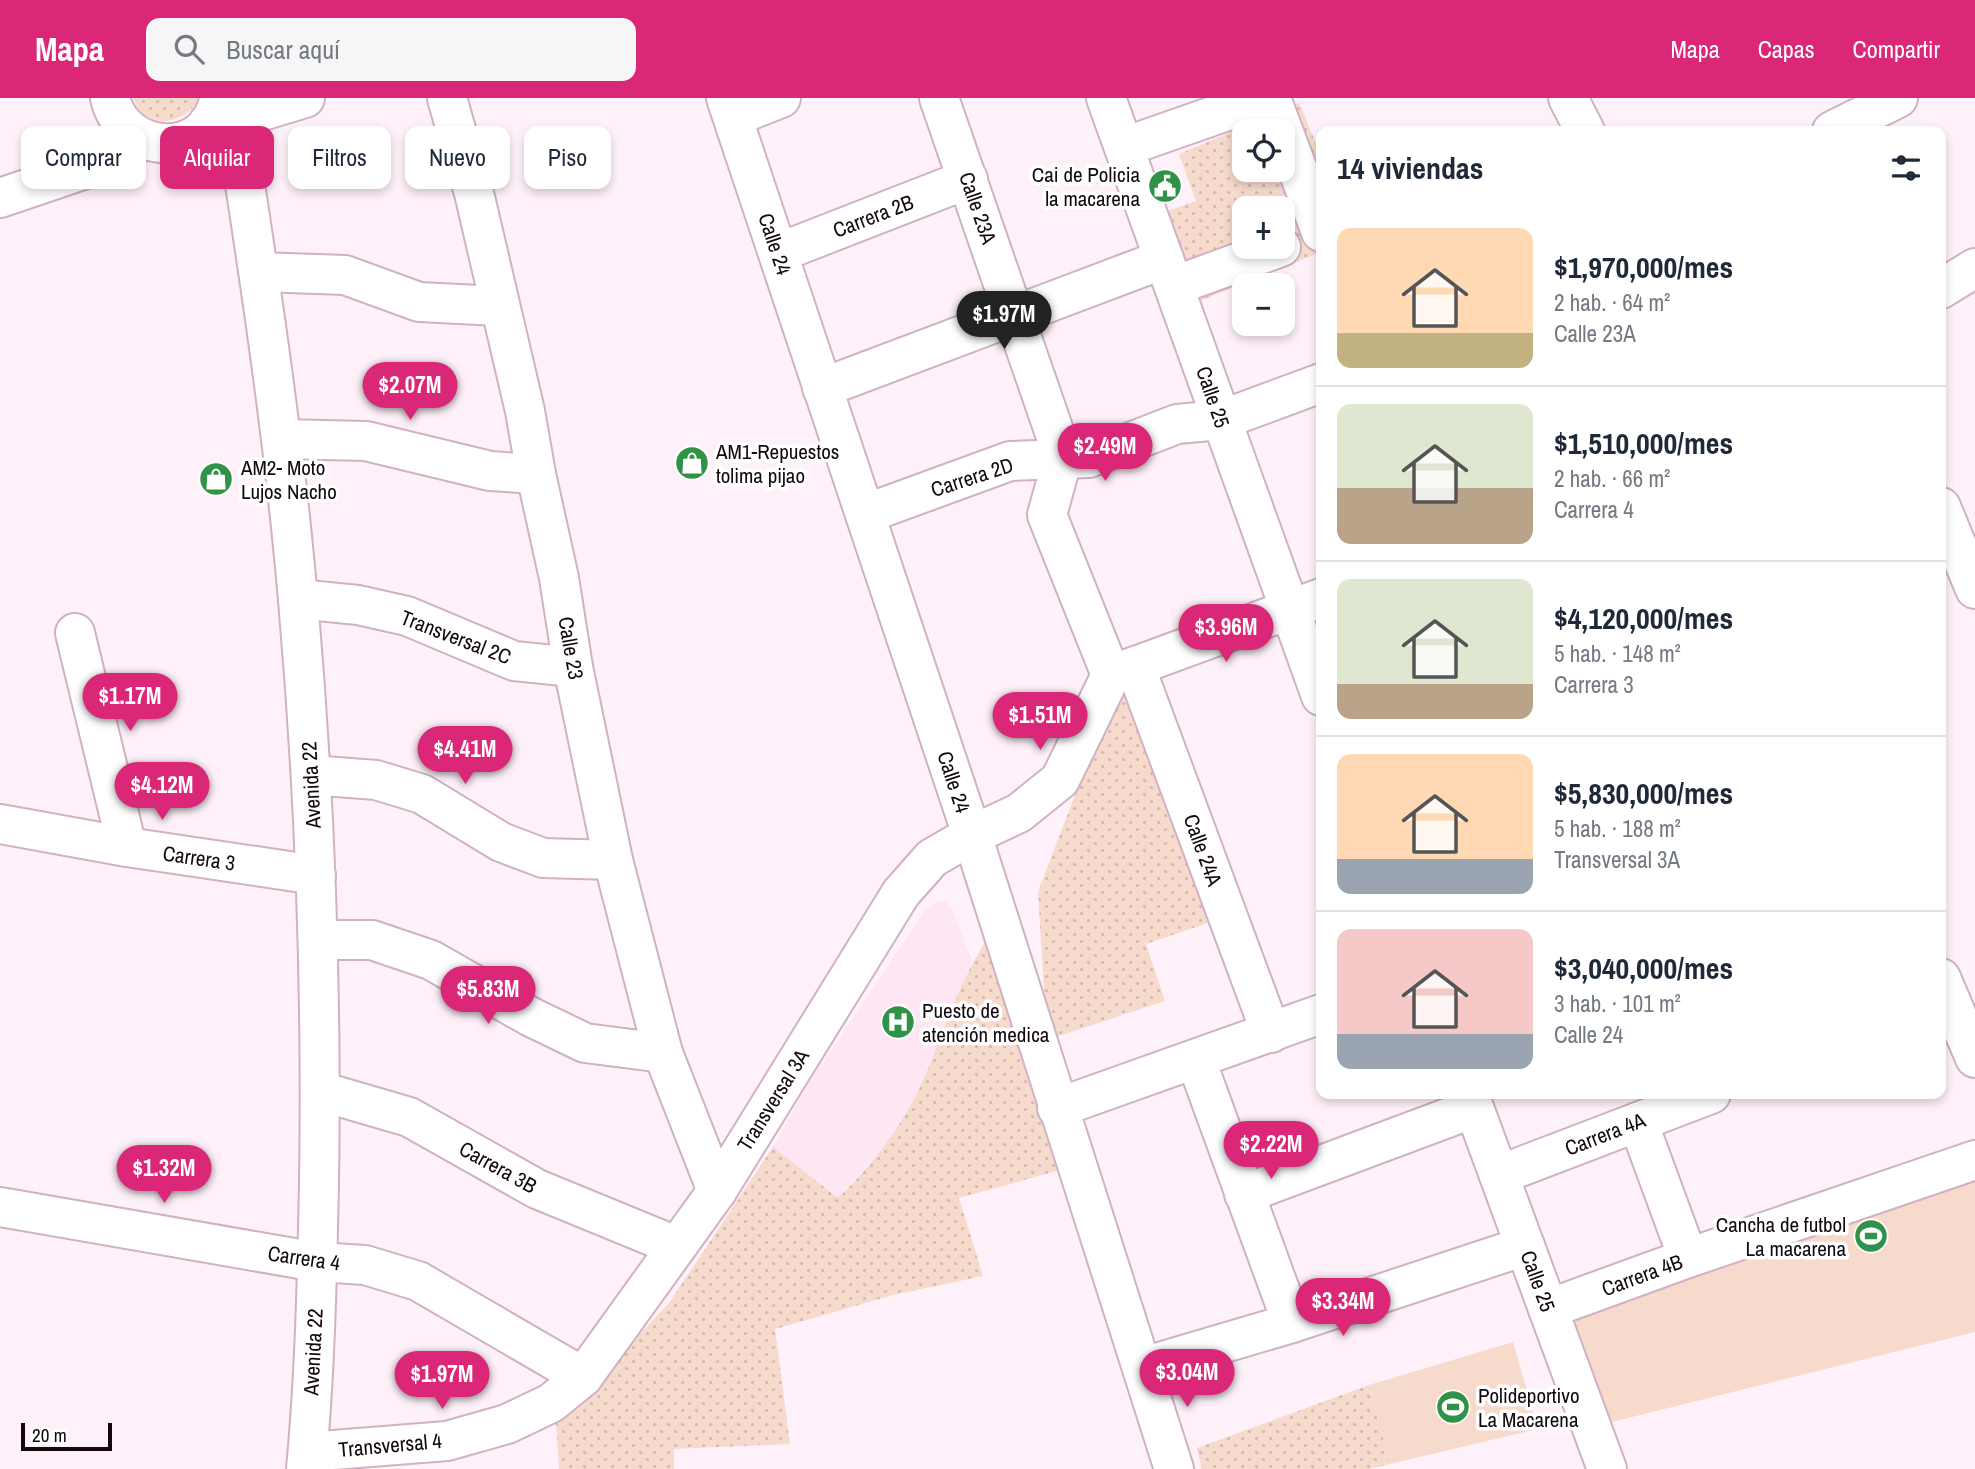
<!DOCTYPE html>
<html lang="es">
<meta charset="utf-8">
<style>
:root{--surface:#fff;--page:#f6f6f7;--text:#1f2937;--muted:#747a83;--line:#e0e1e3;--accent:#db2777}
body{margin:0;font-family:"Archivo Narrow",sans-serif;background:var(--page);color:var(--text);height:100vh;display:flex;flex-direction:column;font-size:26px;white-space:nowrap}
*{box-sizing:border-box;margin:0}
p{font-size:23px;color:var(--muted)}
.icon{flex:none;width:38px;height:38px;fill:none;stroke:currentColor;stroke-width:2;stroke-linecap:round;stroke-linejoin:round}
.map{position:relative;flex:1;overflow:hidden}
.sheet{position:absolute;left:1316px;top:28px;width:630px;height:973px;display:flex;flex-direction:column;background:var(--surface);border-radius:14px;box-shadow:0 4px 10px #0003}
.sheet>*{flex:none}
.hud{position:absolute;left:21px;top:28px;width:665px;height:63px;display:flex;gap:14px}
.fabs{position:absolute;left:1232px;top:21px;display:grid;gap:14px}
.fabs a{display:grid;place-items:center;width:63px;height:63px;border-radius:14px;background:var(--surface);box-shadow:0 4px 10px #0003;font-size:35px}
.scale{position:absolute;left:21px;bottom:18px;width:91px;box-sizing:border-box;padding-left:7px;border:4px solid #12080e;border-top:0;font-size:19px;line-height:24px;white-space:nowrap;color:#12080e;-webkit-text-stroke:5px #fff;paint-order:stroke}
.price{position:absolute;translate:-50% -60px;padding:0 16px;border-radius:24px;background:var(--accent);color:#fff;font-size:23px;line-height:46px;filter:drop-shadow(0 2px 4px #0008)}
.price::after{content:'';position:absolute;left:50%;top:42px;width:21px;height:16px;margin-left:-10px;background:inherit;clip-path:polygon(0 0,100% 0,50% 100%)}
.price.on{background:#222;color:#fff}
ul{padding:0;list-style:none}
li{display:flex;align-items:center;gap:21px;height:175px;padding:0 21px}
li+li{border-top:2px solid var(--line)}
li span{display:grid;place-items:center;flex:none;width:196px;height:140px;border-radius:14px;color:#555}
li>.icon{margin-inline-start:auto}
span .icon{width:84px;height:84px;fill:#fffc;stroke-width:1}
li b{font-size:30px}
h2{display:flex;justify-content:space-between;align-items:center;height:84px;padding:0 21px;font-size:30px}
.tag{padding:0 24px;border-radius:14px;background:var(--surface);box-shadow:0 4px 10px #0003;font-size:24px;line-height:63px}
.tag.on{background:var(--accent);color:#fff}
header{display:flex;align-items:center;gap:42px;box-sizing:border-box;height:98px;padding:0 35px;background:var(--accent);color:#fff}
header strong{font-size:33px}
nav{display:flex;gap:38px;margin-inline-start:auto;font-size:24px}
.search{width:490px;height:63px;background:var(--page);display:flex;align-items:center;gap:18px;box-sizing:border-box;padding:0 24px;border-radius:14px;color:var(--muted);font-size:26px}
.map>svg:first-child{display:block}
.built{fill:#ffe6f4}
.grass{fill:url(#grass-dots);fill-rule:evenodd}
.pitch{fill:#f6dbcd}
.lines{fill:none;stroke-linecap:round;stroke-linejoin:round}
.minor-casing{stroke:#d1b1c3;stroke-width:42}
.minor{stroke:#fff;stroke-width:38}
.labels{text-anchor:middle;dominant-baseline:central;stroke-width:7;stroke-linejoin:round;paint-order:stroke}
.poi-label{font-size:21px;fill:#12080e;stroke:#fff;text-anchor:start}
.street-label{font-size:21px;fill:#12080e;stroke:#fff}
</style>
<header>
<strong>Mapa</strong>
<div class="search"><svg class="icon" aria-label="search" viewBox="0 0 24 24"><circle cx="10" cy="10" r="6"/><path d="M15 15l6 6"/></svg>Buscar aquí</div>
<nav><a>Mapa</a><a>Capas</a><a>Compartir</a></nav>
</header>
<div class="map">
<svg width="1975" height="1371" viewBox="0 0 1975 1371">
<defs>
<pattern id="grass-dots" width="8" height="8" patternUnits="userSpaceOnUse" patternTransform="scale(1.75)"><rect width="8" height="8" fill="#f6dbcd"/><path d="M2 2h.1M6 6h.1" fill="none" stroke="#d2baaf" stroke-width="1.8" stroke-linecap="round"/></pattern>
</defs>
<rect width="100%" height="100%" fill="#fff1f9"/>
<path class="built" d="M946,803l6,7 20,53 -54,130 -29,50 -51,58 -65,-52 36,-64 116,-173 11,-8z"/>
<g class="grass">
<path d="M133,0h66c-13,28 -55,33 -66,0z"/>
<path d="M1299,5l22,52v97l-136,55 -33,-91 44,-15 -17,-47zM1244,33h39v39h-39zM1244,110h39v39h-39z"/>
<path d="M1124,599l98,221 -76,26 19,57 -118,39 -9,-148 58,-152z"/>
<path d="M988,840l72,232 -101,28 24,78 -90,19 -118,34 15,115 -116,5v20h-115l-3,-47 113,-119 104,-156 65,51c32,-30 60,-67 80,-107 24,-51 38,-106 70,-153z"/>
<path d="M1369,1287l21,79 -21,5h-167l-5,-21z"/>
</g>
<g class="pitch">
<path d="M1975,1065v169l-371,92 -44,-114z"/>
<path d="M1513,1244l25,87 -148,35 -21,-79z"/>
</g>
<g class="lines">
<g class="minor-casing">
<g id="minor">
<path d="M110,0c14,58 97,62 109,2"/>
<path d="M447,0l27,95 51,218 11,63 23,104 14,89 40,193 50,193 54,138"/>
<path d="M726,0l246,737 202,634"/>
<path d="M939,0l124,359 -16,58 64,160"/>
<path d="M1106,0l215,598"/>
<path d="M1271,0l50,134"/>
<path d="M1568,0l17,33"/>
<path d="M214,16l35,1 56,-17"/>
<path d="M733,19l48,-19"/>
<path d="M208,25c18,3 26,11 32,29 23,148 45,297 58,448 17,194 24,389 21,584 -2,95 -4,190 -13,285"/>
<path d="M1832,33l66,-33"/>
<path d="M1124,49l140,-49"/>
<path d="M0,100l106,-36 38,-23"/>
<path d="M778,155l190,-74"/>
<path d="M259,174l86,3 74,27 80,4"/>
<path d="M1174,188l107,-39"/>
<path d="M1941,191l34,-21"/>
<path d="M822,290l342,-129"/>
<path d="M281,341l85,2 124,30 46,3"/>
<path d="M1941,409l34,82"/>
<path d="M865,416l145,-53 79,-3 88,-34 44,-4 100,-37"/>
<path d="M298,501l60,6 49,11 107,45 59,6"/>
<path d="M75,535l52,214"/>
<path d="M1135,568l136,367"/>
<path d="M1111,577l210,-77"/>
<path d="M311,677l65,5 46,14 79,48 42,16 70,2"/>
<path d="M0,726l127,23 189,28"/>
<path d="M318,842h54l59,20 100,57 54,26 78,10"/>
<path d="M1941,880l34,80"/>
<path d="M1196,962l96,263"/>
<path d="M320,993l89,26 128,72 139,57"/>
<path d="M1469,996l138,375"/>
<path d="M1057,1010l264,-94"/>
<path d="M1638,1024l50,136"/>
<path d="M1499,1077l212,-81"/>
<path d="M1244,1096l230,-86"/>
<path d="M0,1109l317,55 48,3 53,16 165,96"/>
<path d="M1548,1211l140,-51 287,-98"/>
<path d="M1143,1269l149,-44 233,-77"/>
<path d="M308,1354l139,-11 60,-17 44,-21 32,-26 134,-186 184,-298 31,-35 40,-23 47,-22 41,-33 51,-105"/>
</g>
</g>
<use href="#minor" class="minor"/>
</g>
<defs>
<g id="civic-disc" transform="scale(1.75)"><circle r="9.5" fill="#2f9246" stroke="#fff"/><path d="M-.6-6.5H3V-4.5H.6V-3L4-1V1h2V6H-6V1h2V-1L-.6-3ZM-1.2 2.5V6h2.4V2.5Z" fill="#fff"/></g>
<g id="shop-disc" transform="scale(1.75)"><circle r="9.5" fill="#2f9246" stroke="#fff"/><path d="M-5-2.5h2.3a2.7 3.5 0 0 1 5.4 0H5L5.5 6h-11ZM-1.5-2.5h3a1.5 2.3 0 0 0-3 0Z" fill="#fff"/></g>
<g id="hospital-disc" transform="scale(1.75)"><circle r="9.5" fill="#2f9246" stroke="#fff"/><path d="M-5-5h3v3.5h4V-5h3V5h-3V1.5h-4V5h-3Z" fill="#fff"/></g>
<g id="stadium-disc" transform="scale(1.75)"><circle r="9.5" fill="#2f9246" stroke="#fff"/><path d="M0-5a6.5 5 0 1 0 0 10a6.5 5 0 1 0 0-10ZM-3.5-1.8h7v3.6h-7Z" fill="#fff"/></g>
</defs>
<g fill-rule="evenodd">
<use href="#civic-disc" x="1165" y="88"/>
<use href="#shop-disc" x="692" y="365"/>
<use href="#shop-disc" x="216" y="381"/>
<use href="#hospital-disc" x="898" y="924"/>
<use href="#stadium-disc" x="1871" y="1138"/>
<use href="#stadium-disc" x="1453" y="1309"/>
</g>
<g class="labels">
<g class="poi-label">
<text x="1140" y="76" text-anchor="end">Cai de Policia<tspan x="1140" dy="24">la macarena</tspan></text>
<text x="716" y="353">AM1-Repuestos<tspan x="716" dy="24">tolima pijao</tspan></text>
<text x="241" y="369">AM2- Moto<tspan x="241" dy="24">Lujos Nacho</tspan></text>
<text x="922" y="912">Puesto de<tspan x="922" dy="24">atención medica</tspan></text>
<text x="1846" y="1126" text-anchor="end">Cancha de futbol<tspan x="1846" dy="24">La macarena</tspan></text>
<text x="1478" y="1297">Polideportivo<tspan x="1478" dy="24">La Macarena</tspan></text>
</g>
<g class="street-label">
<text transform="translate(978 110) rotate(71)">Calle 23A</text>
<text transform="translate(873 118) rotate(-21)">Carrera 2B</text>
<text transform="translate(775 146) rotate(72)">Calle 24</text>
<text transform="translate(1213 299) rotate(71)">Calle 25</text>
<text transform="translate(972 379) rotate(-18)">Carrera 2D</text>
<text transform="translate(456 539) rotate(21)">Transversal 2C</text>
<text transform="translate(571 550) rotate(80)">Calle 23</text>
<text transform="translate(954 684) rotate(72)">Calle 24</text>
<text transform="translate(311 687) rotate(-93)">Avenida 22</text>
<text transform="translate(1203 752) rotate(70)">Calle 24A</text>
<text transform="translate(199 760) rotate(8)">Carrera 3</text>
<text transform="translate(773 1002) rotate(-58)">Transversal 3A</text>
<text transform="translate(1605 1036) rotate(-21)">Carrera 4A</text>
<text transform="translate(498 1069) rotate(29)">Carrera 3B</text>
<text transform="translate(304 1160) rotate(8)">Carrera 4</text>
<text transform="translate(1642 1177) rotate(-20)">Carrera 4B</text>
<text transform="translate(1538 1183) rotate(70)">Calle 25</text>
<text transform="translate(313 1254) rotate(-87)">Avenida 22</text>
<text transform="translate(390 1347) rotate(-5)">Transversal 4</text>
</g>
</g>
</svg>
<div class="fabs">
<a><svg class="icon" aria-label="locate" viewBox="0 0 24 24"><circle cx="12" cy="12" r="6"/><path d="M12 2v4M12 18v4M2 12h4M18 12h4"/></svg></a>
<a>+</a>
<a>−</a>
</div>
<div class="scale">20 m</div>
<b class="price on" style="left:1004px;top:253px">$1.97M</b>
<b class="price" style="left:410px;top:324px">$2.07M</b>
<b class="price" style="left:1105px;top:385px">$2.49M</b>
<b class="price" style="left:1226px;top:566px">$3.96M</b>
<b class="price" style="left:130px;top:635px">$1.17M</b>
<b class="price" style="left:1040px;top:654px">$1.51M</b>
<b class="price" style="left:465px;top:688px">$4.41M</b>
<b class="price" style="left:162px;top:724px">$4.12M</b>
<b class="price" style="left:488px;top:928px">$5.83M</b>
<b class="price" style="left:1271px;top:1083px">$2.22M</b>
<b class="price" style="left:164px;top:1107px">$1.32M</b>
<b class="price" style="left:1343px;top:1240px">$3.34M</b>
<b class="price" style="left:1187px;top:1311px">$3.04M</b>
<b class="price" style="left:442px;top:1313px">$1.97M</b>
<div class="hud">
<a class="tag">Comprar</a>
<a class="tag on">Alquilar</a>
<a class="tag">Filtros</a>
<a class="tag">Nuevo</a>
<a class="tag">Piso</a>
</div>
<section class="sheet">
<h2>14 viviendas<svg class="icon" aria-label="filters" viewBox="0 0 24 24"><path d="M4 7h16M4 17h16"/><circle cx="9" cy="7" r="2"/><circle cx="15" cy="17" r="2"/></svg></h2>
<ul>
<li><span style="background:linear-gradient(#ffd9b3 75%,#c2b280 0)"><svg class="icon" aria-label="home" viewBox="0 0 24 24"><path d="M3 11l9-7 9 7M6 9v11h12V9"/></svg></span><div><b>$1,970,000/mes</b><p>2 hab. · 64 m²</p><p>Calle 23A</p></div></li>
<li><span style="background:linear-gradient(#dfe7d0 60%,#b9a48a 0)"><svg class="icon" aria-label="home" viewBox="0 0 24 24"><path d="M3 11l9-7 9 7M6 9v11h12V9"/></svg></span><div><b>$1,510,000/mes</b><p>2 hab. · 66 m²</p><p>Carrera 4</p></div></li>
<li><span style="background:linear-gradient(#dfe7d0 75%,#b9a48a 0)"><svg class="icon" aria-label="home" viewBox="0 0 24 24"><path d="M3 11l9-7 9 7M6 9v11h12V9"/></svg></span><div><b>$4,120,000/mes</b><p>5 hab. · 148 m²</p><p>Carrera 3</p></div></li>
<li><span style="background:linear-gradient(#ffd9b3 75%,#9aa5b1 0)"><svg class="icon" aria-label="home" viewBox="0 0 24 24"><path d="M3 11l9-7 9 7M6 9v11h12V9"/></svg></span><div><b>$5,830,000/mes</b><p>5 hab. · 188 m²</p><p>Transversal 3A</p></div></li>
<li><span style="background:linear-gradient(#f6c9c9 75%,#9aa5b1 0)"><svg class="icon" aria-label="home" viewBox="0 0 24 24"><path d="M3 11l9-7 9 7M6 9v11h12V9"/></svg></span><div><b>$3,040,000/mes</b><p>3 hab. · 101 m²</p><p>Calle 24</p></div></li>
</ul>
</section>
</div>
